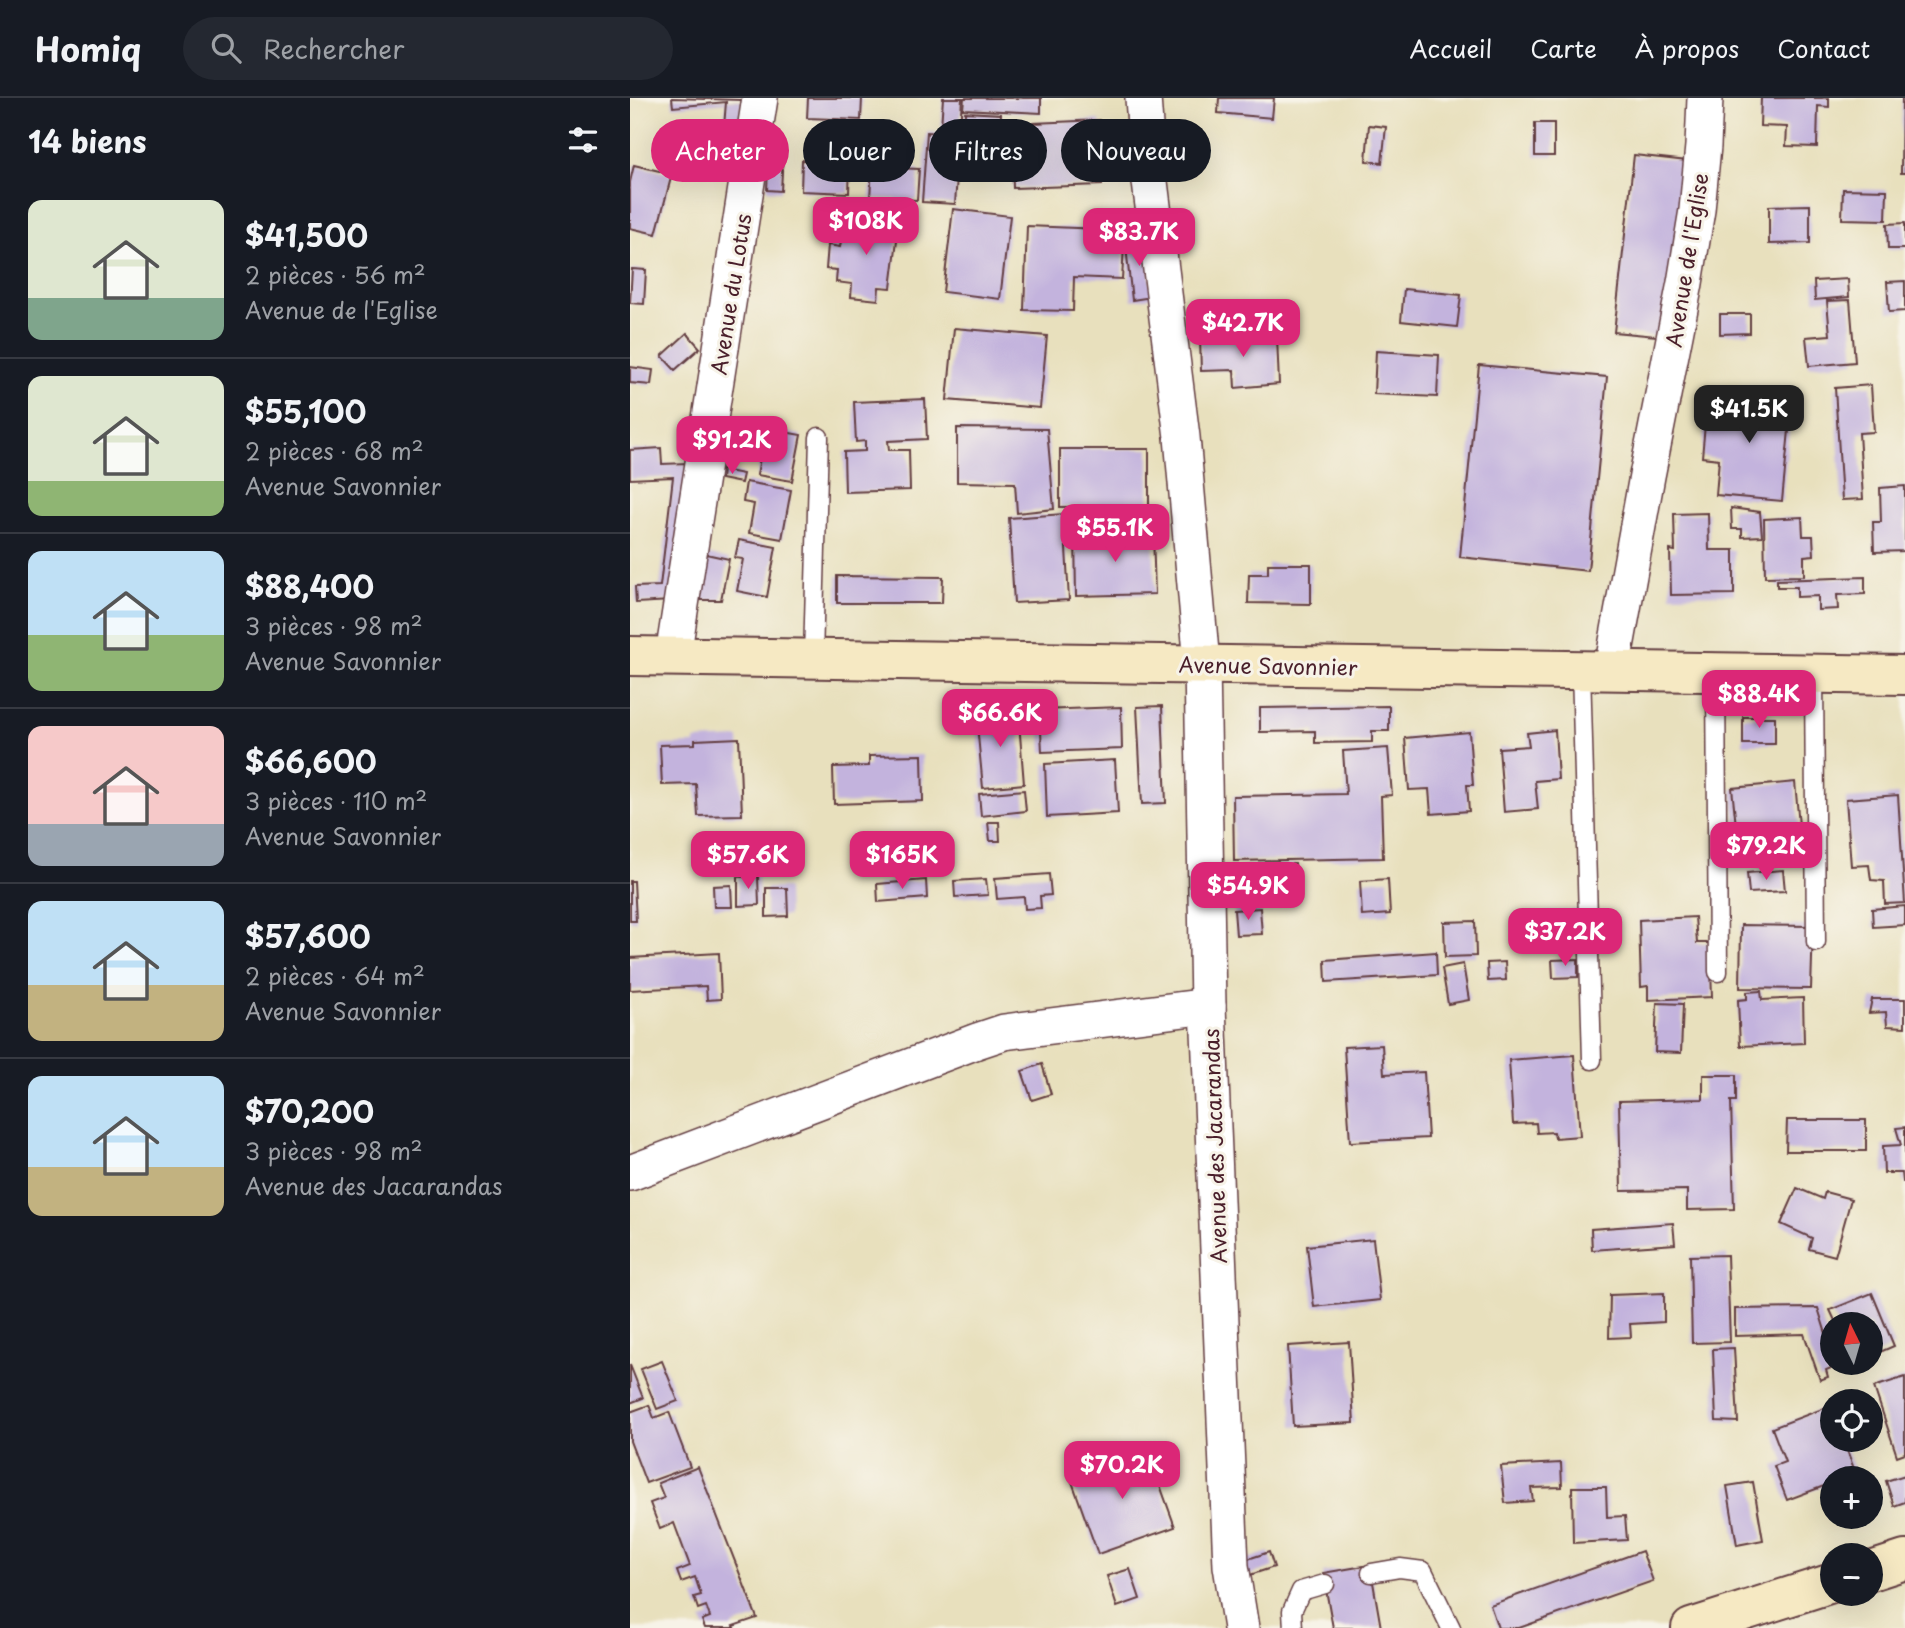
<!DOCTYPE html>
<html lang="fr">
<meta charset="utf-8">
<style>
:root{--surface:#171b24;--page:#242831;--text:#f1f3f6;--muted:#9ea1a6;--line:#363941;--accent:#db2777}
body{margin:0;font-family:"Playpen Sans",sans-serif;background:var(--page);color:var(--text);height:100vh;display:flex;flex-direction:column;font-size:26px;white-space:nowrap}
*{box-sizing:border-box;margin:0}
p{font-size:23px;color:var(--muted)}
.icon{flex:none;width:38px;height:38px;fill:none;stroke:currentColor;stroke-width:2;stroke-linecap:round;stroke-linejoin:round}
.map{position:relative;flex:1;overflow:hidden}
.details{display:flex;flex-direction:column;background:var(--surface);width:630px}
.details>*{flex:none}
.top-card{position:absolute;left:21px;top:21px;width:665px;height:63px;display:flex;gap:14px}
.needle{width:46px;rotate:355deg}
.tools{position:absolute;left:1190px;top:1214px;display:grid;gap:14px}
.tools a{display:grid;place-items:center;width:63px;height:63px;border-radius:50%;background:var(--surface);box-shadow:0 7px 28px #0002;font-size:35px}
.price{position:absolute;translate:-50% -60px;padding:0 16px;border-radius:14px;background:var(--accent);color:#fff;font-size:23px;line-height:46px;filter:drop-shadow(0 2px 4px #0008)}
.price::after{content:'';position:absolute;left:50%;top:42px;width:21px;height:16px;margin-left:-10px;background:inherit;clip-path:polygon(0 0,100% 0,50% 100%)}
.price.current{background:#222;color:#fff}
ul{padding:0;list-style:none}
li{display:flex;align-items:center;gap:21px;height:175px;padding:0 28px}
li+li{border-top:2px solid var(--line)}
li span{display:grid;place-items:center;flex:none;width:196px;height:140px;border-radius:14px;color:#555}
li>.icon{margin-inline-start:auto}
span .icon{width:84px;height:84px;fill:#fffc;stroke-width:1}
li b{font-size:30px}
h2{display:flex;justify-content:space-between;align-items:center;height:84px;padding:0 28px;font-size:30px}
.pill{padding:0 24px;border-radius:32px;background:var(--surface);box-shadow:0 7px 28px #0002;font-size:24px;line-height:63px}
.pill.current{background:var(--accent);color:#fff}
header{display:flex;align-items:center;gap:42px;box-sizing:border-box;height:98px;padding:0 35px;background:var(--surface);border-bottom:2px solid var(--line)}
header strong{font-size:33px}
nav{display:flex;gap:38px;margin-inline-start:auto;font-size:24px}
.search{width:490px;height:63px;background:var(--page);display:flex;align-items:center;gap:18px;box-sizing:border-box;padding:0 24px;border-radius:38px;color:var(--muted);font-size:26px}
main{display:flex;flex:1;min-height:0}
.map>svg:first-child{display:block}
.building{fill:#c3b3dd}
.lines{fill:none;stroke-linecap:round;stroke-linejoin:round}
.lane-casing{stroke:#623c41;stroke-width:21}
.street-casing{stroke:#623c41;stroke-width:38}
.secondary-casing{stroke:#623c41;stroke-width:42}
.lane{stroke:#fff;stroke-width:18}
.street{stroke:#fff;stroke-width:35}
.secondary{stroke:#f6e9c3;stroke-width:38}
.labels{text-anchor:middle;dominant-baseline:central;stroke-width:6;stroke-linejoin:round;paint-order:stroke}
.street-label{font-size:21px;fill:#4a1f2b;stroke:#f7f3e8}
</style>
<header>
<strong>Homiq</strong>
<div class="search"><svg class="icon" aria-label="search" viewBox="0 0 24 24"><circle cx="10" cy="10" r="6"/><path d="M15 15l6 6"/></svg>Rechercher</div>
<nav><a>Accueil</a><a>Carte</a><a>À propos</a><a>Contact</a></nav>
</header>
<main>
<section class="details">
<h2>14 biens<svg class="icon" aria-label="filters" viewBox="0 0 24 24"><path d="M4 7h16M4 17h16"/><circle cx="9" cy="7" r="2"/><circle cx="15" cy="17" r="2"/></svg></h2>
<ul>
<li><span style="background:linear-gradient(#dfe7d0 70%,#7fa58c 0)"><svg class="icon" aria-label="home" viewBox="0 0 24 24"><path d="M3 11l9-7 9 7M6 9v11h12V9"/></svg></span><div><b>$41,500</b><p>2 pièces · 56 m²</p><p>Avenue de l'Eglise</p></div></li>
<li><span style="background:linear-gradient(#dfe7d0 75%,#8fb573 0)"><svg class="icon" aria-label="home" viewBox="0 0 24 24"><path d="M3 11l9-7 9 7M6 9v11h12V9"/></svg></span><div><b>$55,100</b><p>2 pièces · 68 m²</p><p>Avenue Savonnier</p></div></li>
<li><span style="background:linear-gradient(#bfe0f5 60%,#8fb573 0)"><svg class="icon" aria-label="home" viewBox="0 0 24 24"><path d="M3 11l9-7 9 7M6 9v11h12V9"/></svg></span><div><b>$88,400</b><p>3 pièces · 98 m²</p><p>Avenue Savonnier</p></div></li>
<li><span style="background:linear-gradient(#f6c9c9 70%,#9aa5b1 0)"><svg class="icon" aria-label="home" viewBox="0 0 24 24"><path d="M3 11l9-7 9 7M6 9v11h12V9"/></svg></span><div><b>$66,600</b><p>3 pièces · 110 m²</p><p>Avenue Savonnier</p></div></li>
<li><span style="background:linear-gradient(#bfe0f5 60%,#c2b280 0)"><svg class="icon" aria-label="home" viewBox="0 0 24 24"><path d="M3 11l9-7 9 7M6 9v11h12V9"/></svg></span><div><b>$57,600</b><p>2 pièces · 64 m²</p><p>Avenue Savonnier</p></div></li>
<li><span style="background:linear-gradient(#bfe0f5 65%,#c2b280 0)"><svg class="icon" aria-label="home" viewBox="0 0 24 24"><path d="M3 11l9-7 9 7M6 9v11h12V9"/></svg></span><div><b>$70,200</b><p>3 pièces · 98 m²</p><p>Avenue des Jacarandas</p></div></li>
</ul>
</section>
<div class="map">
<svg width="1275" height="1530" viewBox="0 0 1275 1530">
<rect width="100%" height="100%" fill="#f7f3e8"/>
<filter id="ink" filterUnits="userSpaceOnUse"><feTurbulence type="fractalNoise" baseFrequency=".0143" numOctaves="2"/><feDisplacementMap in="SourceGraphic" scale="14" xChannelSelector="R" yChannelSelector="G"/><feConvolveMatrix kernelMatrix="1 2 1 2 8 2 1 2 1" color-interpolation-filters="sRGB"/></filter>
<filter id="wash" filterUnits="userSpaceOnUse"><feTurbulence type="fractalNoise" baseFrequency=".00686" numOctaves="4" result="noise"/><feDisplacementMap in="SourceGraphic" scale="28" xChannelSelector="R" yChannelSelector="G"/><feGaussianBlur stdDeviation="1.57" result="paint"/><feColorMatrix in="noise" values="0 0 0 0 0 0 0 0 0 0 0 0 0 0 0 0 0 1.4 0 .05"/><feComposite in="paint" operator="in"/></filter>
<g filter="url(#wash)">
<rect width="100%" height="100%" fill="#e8e0bd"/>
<g id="blocks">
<g class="building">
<path d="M42,0l70,2 -2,28 -16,-1 2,-25 -53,5z"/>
<path d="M178,0h54l-1,22 -54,-2z"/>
<path d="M313,0h19l-2,31 -19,-2z"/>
<path d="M334,0h77v15l-78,-4z"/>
<path d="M589,0h55l-2,20 -54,-5z"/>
<path d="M1131,0h68v9l-11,-1 -1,41 -31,-1 1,-19 -27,-1z"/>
<path d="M1272,0h3v75h-4z"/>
<path d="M335,14l36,2 -2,37 -35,-1z"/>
<path d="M470,22l2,65 -89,3 -2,-64z"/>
<rect x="905" y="25" width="19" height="33"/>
<path d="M739,27l17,2 -4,36 -16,-2z"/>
<path d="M297,34l33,3 -5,69 -33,-2z"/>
<path d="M139,54l14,1 -2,38 -14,-1z"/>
<path d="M1004,57l53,6 -20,176 -53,-5z"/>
<path d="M172,62l48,3 -1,30 -48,-2z"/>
<path d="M4,67l38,9 -16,60 -26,-6v-46z"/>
<path d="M242,69l47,2 -2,31 -47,-2z"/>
<path d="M1213,91l44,1 -1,30 -44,-1z"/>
<path d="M1180,107v38l-41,1v-38z"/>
<path d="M323,111l57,7 -10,83 -57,-7z"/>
<path d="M242,115l18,2 -1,8 10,1 -8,64 -12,-1 -1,13 -27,-3 1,-13 -16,-2 1,-12 -11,-1 2,-24 12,2 3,-18 16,3 1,-13 11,1z"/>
<path d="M1275,125v26h-17l-1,-25z"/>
<path d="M397,128l98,4 -3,49 -48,-2 -1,34 -49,-1z"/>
<path d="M516,138l6,61 -20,3 -7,-62z"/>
<path d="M2,171l14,1 -2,34 -14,-1z"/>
<path d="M1218,181l1,18 -34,3 -1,-19z"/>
<path d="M1275,183v30l-16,1 -2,-30z"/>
<path d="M774,191l57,6 -4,32 -56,-6z"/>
<path d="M1220,202l5,62 -46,4 -3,-29 24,-2 -3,-34z"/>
<path d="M1090,216h30v19l-30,1z"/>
<path d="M324,230l93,8 -7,72 -93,-8z"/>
<path d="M57,235l13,15 -25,22 -13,-14z"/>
<path d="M647,239l2,47 -44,4 -1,-18 -33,1 -1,-32z"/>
<path d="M746,253l63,4 -2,42 -63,-3z"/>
<path d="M849,267l128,12 -19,194 -128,-14z"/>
<path d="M0,269l23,3 -2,15 -21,-2z"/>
<path d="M1241,287l3,47 -15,1 4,66 -21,1 -7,-112z"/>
<path d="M1095,296l67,6 -10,101 -66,-6 3,-36 -17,-2 5,-54 17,2z"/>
<path d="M295,301l2,40 -39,2 1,9h20l1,40 -65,2 -1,-40 21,-1v-10l-9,1 -2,-40z"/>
<path d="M127,329l44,8 -9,46 -35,-6 5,-29 -8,-1z"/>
<path d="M327,330l90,1 7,80 -37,4 -2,-30 -58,-1z"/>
<path d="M31,350l1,16 25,-1 -16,138 -35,2 -1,-16 25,-1 13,-109 -43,2v-29z"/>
<path d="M430,351h89v57l-89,1z"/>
<path d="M92,372l21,4 -2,9 -20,-4z"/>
<path d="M116,384l45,8 -9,49 -33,-6 5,-29 -11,-2z"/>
<path d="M1275,388v65l-31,1 -1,-30h8l-1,-34z"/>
<path d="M1101,410l29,4 2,24 -20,1v-8h-10z"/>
<path d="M1078,415l1,37h25v44l-63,1 -1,-45 5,1 -1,-37z"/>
<path d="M434,416l5,86 -55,3 -5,-85z"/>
<path d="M1172,419l1,19h10l1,19 -10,1v20l-39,1 -1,-58z"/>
<path d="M523,435l2,61 -79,2 -1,-62z"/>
<path d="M109,442l37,7 -9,50 -30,-6 6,-32 -8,-1z"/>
<path d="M76,456l23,5 -8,41h-23z"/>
<path d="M638,466h43v40l-63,-1 1,-29h19z"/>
<path d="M207,478l106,1 -1,26h-105z"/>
<path d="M1235,479v17l-28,1 1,14 -20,1v-14l-21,1v-10h-20v-7z"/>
<path d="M532,608l4,97 -24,1 -5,-97z"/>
<path d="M759,608v25h-17v11l-57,1v-12l-55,1v-24z"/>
<path d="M491,609l1,42 -80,3 -2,-42z"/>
<path d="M388,612l6,74 -41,4 -7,-74z"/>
<rect x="1113" y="619" width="32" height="27"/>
<path d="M925,632l3,49 -23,2 3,28 -34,3 -5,-64 30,-2 -2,-13z"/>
<path d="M839,634l4,53h-6l2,26 -38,3 -2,-25 -20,1 -4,-52z"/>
<path d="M109,640l3,77 -44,1 -2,-32 -34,1 -2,-40 35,-1v-4z"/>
<path d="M758,650l4,47 -11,1 2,62 -149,3 -1,-65 113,-2 -3,-43z"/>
<path d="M292,657l1,46 -89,3 -1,-37 36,-1v-10z"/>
<path d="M485,662l3,53 -71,4 -2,-53z"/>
<path d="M1165,684l7,76 -62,6 -8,-76z"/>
<path d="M394,692l2,21 -45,5 -2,-22z"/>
<path d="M1268,697l7,108 -20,1 -1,-23 -13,-1 -2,-15 -18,1 -5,-67z"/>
<path d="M358,724h11l1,19h-10z"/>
<path d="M665,766l1,32 -52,1 -1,-31z"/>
<path d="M1153,772l2,21 -36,2 -2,-20z"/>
<path d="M419,776l2,21 -11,1 1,12 -16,1 -1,-12 -27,2 -2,-21z"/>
<path d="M128,778l1,29 -21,1v-29z"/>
<path d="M356,781l2,16 -33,2 -1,-16z"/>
<path d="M758,781l2,35 -28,2 -2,-35z"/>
<path d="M296,782l1,18 -49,4 -1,-18z"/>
<path d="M0,783h4l2,40h-6z"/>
<path d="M101,787l1,22h-18l-1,-21z"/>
<path d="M136,790h21l1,28 -22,1z"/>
<path d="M1275,808v19l-32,2 -1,-18z"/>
<path d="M630,810l2,26 -26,1 -2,-25z"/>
<path d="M947,812l3,33 -32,2 -1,-10 -20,2 -1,-21 20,-1v-3z"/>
<path d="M1065,819l2,26h13l2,54 -64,3v-14l-7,1 -2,-67z"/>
<path d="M845,823l1,35 -31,1 -1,-35z"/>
<path d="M1111,827l72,1 -2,63 -71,-1z"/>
<path d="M806,854l1,23 -111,7 -1,-22z"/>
<path d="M89,855l2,46 -14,1 -1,-14 -76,4v-32z"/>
<path d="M948,861v18l-25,1 -1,-18z"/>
<path d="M875,864l1,18 -18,1 -1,-18z"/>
<path d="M833,866l6,36 -21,4 -6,-36z"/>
<path d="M1131,893l1,9 41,-2 1,45 -64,3 -2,-46 9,-1v-7z"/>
<path d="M1242,901h33v28l-18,-1 -1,-14 -17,1z"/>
<path d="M1027,905l26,1 -2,49 -26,-1z"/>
<path d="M752,947l2,29 40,-2 4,66 -78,4 -6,-95z"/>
<path d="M944,957l6,81 -25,2 -1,-6 -17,1 -1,-10 -23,1 -4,-64z"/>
<path d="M412,966l9,30 -19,6 -10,-29z"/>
<path d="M1073,977h33v26h-5l3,108 -47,1v-20l-66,1 -2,-90 84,-2z"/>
<path d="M1157,1022h79v31h-80z"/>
<path d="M1275,1029v55h-2l-1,-9h-18l-1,-27 18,-1 -5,-17z"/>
<path d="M1167,1090l26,11 2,-7 26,7 -16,57 -26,-7 3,-11 -31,-14z"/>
<path d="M1043,1125l2,21 -83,6 -1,-21z"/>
<path d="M743,1141l7,61 -66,7 -7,-61z"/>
<path d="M1097,1157l3,87 -38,1 -2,-87z"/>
<path d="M1034,1195v29l-34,2 1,13 -22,1 1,-43z"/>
<path d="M1242,1195l22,53 -23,10v-31h-34l-7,-15z"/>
<path d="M1188,1210l14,45v10h3l1,3 -10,4 2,7 -8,3 -16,-46 -69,2v-27z"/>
<path d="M719,1244l5,81 -61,3 -5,-80z"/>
<path d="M1104,1250l4,74 -22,-1 -3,-72z"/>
<path d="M32,1263l16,40 -21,8 -16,-40z"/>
<path d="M0,1267l13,33 -13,5z"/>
<path d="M1275,1279v76l-8,3 -23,-69z"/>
<path d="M19,1307l5,13 15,-6 21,55 -44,16 -16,-42v-29z"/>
<path d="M1200,1308l2,6v28h11l13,34 -13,5h-11v4l-45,17 -13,-34 11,-4 -13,-34z"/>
<path d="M517,1351l28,78 -77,27 -28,-78z"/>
<path d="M931,1365l1,24 -31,1 2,13 -28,2 -4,-37z"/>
<path d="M68,1369l59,151 -24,8 1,2h-29l-3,-8 8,-3 -4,-11 -8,3 -4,-12 7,-2 -6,-18 -14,5 -4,-11 13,-5 -16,-43 -14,6 -10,-26 14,-5 -6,-15z"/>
<path d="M1275,1377v27l-11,4 -8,-25z"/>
<path d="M1123,1384l10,58 -26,5 -10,-59z"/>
<path d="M942,1389h34l1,30 18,-1 2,24 -54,3z"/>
<path d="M1012,1453l11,30 -134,47h-21l-8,-23z"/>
<path d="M639,1454l5,15 -27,9 -5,-15z"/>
<path d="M740,1467l11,63h-48l-10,-55z"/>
<path d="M500,1471l10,30 -23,8 -10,-31z"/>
</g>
</g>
</g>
<g filter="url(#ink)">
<use href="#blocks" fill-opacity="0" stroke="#623c41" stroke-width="2"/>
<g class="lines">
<g class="lane-casing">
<g id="lane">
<path d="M183,560l6,-221"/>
<path d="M951,571l11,391"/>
<path d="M1086,575l2,299"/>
<path d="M1184,576l2,268"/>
<path d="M741,1475l29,-5 23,3 28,57"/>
<path d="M663,1530l-1,-17 9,-20 24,-7"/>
</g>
</g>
<g class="street-casing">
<g id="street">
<path d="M513,0l5,68 34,271 20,227 6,342 23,560 10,62"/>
<path d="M43,558l87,-558"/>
<path d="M982,571l35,-193 38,-193 12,-73 6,-64 2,-48"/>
<path d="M0,1075l347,-132 27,-9 204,-26"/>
</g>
</g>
<g class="secondary-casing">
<g id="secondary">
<path d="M0,558l1275,19"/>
<path d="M1241,1473l34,-11"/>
<path d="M1061,1530l141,-45"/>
</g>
</g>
<use href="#lane" class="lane"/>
<use href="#street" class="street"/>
<use href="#secondary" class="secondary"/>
</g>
</g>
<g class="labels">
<g class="street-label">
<text transform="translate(1056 162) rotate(-81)">Avenue de l'Eglise</text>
<text transform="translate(100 196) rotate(-81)">Avenue du Lotus</text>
<text transform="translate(638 567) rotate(1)">Avenue Savonnier</text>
<text transform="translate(584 1048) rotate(-92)">Avenue des Jacarandas</text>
</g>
</g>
</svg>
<div class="tools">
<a><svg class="needle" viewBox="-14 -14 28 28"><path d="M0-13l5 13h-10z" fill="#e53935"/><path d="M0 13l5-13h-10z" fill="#9ea1a6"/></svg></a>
<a><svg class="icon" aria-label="locate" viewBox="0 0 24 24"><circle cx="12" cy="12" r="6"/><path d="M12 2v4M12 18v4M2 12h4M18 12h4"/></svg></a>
<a>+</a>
<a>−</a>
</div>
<b class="price" style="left:236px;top:159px">$108K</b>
<b class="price" style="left:509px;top:170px">$83.7K</b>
<b class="price" style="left:613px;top:261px">$42.7K</b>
<b class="price current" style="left:1119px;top:347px">$41.5K</b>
<b class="price" style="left:102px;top:378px">$91.2K</b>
<b class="price" style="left:485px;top:466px">$55.1K</b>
<b class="price" style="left:1129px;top:632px">$88.4K</b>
<b class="price" style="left:370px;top:651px">$66.6K</b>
<b class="price" style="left:1136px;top:784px">$79.2K</b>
<b class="price" style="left:118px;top:793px">$57.6K</b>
<b class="price" style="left:272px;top:793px">$165K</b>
<b class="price" style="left:618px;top:824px">$54.9K</b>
<b class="price" style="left:935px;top:870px">$37.2K</b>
<b class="price" style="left:492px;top:1403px">$70.2K</b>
<div class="top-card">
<a class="pill current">Acheter</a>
<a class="pill">Louer</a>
<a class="pill">Filtres</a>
<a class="pill">Nouveau</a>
</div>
</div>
</main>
